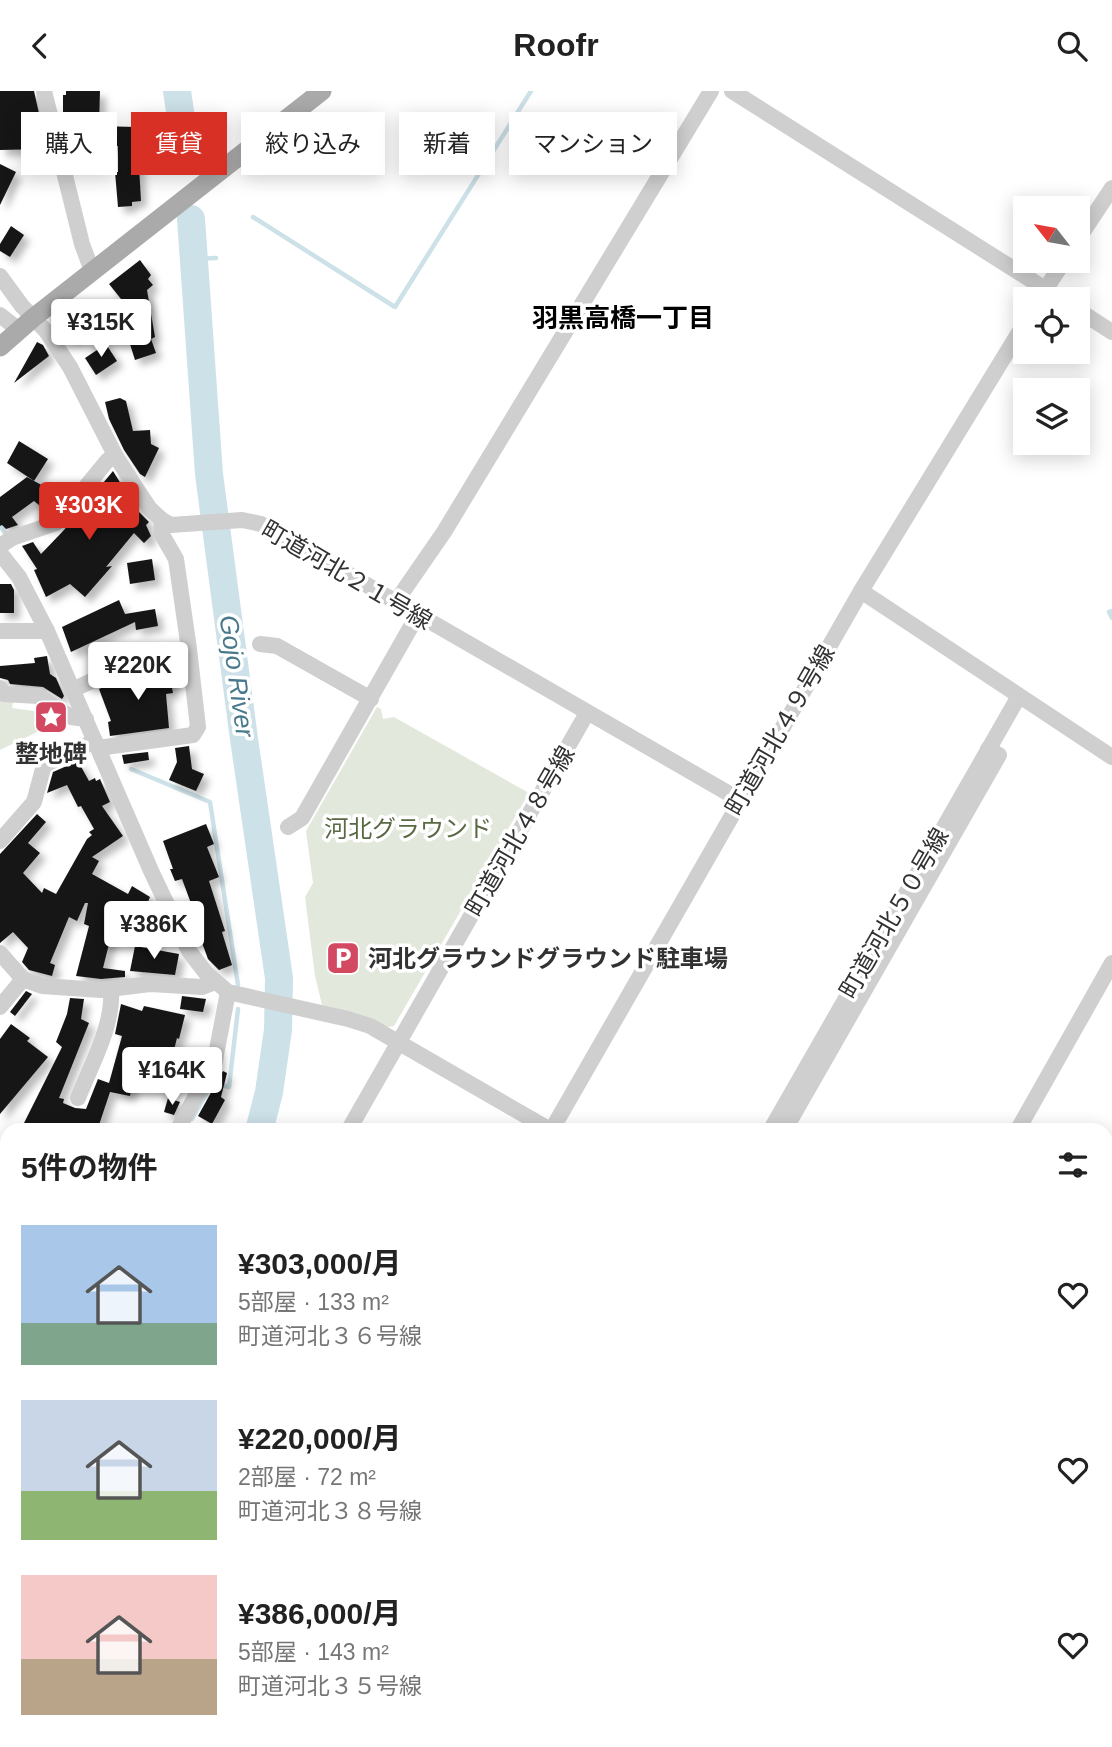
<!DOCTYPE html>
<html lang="ja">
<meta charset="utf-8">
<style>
:root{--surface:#fff;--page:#f2f2f2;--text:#222;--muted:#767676;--accent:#d93025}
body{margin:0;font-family:Helvetica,"Noto Sans JP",sans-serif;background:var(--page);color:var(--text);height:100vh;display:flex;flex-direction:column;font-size:26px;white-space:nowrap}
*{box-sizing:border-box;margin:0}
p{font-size:23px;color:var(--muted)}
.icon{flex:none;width:38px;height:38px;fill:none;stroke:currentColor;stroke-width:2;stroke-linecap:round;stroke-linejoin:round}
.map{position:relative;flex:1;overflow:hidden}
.panel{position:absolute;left:0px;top:1032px;width:1113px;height:625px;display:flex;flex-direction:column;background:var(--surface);border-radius:21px 21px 0 0;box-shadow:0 4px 18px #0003}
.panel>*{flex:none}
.guide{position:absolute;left:21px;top:21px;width:700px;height:63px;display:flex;gap:14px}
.needle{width:46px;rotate:301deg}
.fabs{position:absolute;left:1013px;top:105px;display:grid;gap:14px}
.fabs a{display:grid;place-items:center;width:77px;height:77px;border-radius:0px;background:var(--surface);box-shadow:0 4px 18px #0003;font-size:35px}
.price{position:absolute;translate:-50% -60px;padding:0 16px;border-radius:7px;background:#fff;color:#222;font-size:23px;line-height:46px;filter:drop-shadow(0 2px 4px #0008)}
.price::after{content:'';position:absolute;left:50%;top:42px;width:21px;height:16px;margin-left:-10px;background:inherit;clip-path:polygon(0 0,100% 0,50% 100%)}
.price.active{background:var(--accent);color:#fff}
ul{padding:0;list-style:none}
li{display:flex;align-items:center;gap:21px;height:175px;padding:0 21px}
li span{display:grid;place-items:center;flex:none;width:196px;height:140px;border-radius:0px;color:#555}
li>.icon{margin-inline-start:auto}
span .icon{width:84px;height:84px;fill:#fffc;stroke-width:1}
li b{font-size:30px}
h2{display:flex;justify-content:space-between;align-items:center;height:84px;padding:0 21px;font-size:30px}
.pill{padding:0 24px;border-radius:0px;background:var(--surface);box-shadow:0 4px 18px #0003;font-size:24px;line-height:63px}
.pill.active{background:var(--accent);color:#fff}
header{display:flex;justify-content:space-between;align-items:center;height:91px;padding:0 21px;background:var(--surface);font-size:32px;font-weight:800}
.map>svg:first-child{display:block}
.green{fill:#e3e8dc}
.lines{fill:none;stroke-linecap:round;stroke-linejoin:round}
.stream{stroke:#cde1e8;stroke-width:4.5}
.river{stroke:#cde1e8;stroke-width:28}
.building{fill:#191919;filter:url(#shadow)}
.minor{stroke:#cfcfcf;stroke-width:16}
.major{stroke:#aaa;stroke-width:19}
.labels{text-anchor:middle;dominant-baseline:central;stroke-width:7;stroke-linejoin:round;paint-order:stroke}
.street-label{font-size:24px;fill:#323232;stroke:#fff}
.poi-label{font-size:24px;font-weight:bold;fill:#323232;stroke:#fff}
.park-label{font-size:24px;fill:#596943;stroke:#fff}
.neighbourhood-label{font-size:26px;font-weight:bold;fill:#000;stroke:#fff}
.water-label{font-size:26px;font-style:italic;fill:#47798c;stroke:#fff}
</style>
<header><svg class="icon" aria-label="back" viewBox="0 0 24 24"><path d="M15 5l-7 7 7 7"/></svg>Roofr<svg class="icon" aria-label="search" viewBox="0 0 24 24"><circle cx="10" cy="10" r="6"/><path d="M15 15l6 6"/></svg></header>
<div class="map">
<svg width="1112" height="1656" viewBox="0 0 1112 1656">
<defs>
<filter id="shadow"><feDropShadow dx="6" dy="6" stdDeviation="3.5" flood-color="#0004"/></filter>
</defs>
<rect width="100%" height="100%" fill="#fff"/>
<g class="green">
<path d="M14,607l-2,10 22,3 22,12 -56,27v-50z"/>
<path d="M377,616l4,2 2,10 11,-2 135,76 -135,233 -6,1 -25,-11 -41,-11 -7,-29 -10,-79 8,-14 -7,-52z"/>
<path d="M7,1200v91l-7,-6v-68z"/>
</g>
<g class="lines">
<g class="stream">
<path d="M253,126l142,90 136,-216"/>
<path d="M194,168l22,-1"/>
<path d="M0,435l6,8"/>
<path d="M1112,520l-3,1 3,6"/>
<path d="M131,678l79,33 28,183"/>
<path d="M192,1028l20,-36 17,4 9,-78"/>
<path d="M0,1372l7,10"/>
</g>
<g class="river">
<path d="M177,0l10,68"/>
<path d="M191,128l18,255 35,265 35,239 -1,52 -9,62 -10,39"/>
<path d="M0,1393l7,-6"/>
</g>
</g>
<g class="building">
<path d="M0,0h34l13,58 -47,1z"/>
<path d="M66,0h34l-1,35 36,1 -1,21h4l3,53 -9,1v4l-14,1 -3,-35h3v-26l-37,-3v-6h-5l1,-15h-14v-27h3z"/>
<path d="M0,73l16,8 -16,33z"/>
<path d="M11,135l13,9 -14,22 -10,-6v-7z"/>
<path d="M140,169l11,15 -3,4 5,6 -6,5 8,47 -4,2 5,14 -21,7 -6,-19 7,-2 -3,-25 -24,-30z"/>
<path d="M80,219l11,14 -19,15 -10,-15z"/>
<path d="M37,251l6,3 6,11 -35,27z"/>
<path d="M106,253l11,17 -21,14 -11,-17z"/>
<path d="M120,307l6,3 7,30 17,-1 1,14 8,4 -14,29 -5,-3 -16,-24 -15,-31 -4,-17z"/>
<path d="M19,350l29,18 -14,22 -27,-18z"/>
<path d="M113,380l8,13 -4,6 32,32 -3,3 5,11 -7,7 -10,-10 -28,34 6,-1 -27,31 -15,-13 -24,13 -12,-27 3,-1 -15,-23 11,-4 8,12 23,-24z"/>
<path d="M27,386l36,20 -13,17 -16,-13 -22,16 6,8 -12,4 -4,-4 -2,1v-29z"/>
<path d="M152,468l3,21 -25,4 -3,-21z"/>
<path d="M0,493h11l3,6v23h-14z"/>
<path d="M119,509l6,14 30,-5 3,17 -22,4 -1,-8 -64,30 -9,-25z"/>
<path d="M47,565l3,18 6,4 8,18 -2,3 -19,-12 -33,-3 -2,-4 -8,-2v-12l35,-3 -1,-5z"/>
<path d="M168,576l5,26 -7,1 3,34 -59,8 -2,-14 3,-1 -12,-32 40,-18z"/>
<path d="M189,655l3,23 12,5 -8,17 -27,-11 8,-18 -2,-14z"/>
<path d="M148,661l1,8 -25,4 -2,-9z"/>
<path d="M78,670l11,20 6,-3 1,3 4,-2 10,23 -8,4 21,30 -31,21 7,4 -7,13 36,20 4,-8 18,11 -18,43 -20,-8 -9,36 22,3v6l-24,2 -25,-3 13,-50 -5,-2 4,-21h-3l-8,18 -8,-4 -19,46 5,2 -3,11 -23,-6 -7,-8 6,-14 -15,-16 -13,11v-89l37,-40 9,8 -18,21 12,10 -17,20 19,20 2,-5 12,6 31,-55 5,-4 -3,-3 5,-3 -13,-23 -3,1 -11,-22 -20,8 6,-21z"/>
<path d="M206,733l8,20 -7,3 12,30 -10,4 16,50 -3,1 10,33 -13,5 -11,-11 -7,-19 -5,2 -5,-11 -6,-22 7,-3 -10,-27 -7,2 -5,-12h3l-10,-28z"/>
<path d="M135,855l44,8 -4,21 -45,-4z"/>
<path d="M26,900l6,3 -17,22 -5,-4z"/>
<path d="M182,905l24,3 -3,13 -23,-3z"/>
<path d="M70,907l14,1 -3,20 8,4 -30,75 5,1 -1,4 12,5 11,1 12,-30 11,4 13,-47 -7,-2 6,-30 21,7 2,-5 41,9 -6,24 -2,-1 -4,16 -27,-7 -2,8 -6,-1 -8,42 -20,-4 -13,39 -22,-5 -2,5h-53l42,-84 -6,-5 11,-28z"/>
<path d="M11,933l19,14 -3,3 21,16 -48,57v-75z"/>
<path d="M223,980l4,2 -6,24 4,3 -13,24 -14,-8z"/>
<path d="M168,1007l12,4 -6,13 -10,-3z"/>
</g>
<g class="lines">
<g class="minor">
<path d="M44,0l38,153 10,27"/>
<path d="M732,0l329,208"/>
<path d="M1078,148l34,-51"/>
<path d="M0,185l22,30 24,25 24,36 45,88 25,39 10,15 12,11 9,5 71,-5 19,4 479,276"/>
<path d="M1039,208l25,-38"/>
<path d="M1078,219l34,22"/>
<path d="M0,224l19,15"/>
<path d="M0,455l12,-8 44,-15 51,-62 8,-6"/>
<path d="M0,462l19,24 28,54 105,242 37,78 17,22 22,19 120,27 22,7 182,105"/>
<path d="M861,500l165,-270"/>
<path d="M395,512l49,-71 267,-441"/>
<path d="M0,540h47"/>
<path d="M260,553l17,2 94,53"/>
<path d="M0,597l4,6 34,2 33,21 15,2"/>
<path d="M74,598l62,-28 46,-7 7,-5 -13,-90 -15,-26 1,-13"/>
<path d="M98,657l95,-13 5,-8 -9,-78"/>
<path d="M288,736l14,-9 115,-202"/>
<path d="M0,750l34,-39 10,-37 51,-24"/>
<path d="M0,862l23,26 19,7 59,4 49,-6 52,3 13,-5"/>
<path d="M0,916l23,-28"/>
<path d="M78,1007c13,-33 36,-73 33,-109"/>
<path d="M177,1040l38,-71 13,-68"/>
<path d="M348,1040l239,-418"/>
<path d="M551,1040l310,-540 251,166"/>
<path d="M770,1040l249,-435"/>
<path d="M784,1040l215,-376 -11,-6"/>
<path d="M1017,1040l95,-168"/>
<path d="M0,1142l7,6"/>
<path d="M0,1206l7,-14"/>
<path d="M1106,1313l6,-11"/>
<path d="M0,1320l7,-14"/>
<path d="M1106,1358l6,3"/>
<path d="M0,1603l7,4"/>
<path d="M91,1650l10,6"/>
<path d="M1105,1650l7,5"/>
<path d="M198,1656l3,-6"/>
<path d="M429,1656l3,-6"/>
<path d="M665,1656l3,-6"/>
<path d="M913,1656l4,-6"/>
</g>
<path class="major" d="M0,256l33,-29 289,-227"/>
</g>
<defs>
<g id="sight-square" transform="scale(1.75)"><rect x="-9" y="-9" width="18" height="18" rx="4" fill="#d34962" stroke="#fff"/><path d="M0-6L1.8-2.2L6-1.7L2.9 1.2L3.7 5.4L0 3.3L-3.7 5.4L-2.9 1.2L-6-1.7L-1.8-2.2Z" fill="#fff"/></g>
<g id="parking-square" transform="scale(1.75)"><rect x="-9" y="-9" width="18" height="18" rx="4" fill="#d34962" stroke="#fff"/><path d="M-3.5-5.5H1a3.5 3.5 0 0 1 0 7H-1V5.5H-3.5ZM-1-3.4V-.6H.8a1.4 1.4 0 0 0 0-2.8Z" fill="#fff"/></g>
</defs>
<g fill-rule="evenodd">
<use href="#sight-square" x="51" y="626"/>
<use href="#parking-square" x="343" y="867"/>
</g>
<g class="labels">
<g class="street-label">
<text transform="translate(347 484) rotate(30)">町道河北２１号線</text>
<text transform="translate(780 639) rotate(-60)">町道河北４９号線</text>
<text transform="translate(520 740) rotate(-60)">町道河北４８号線</text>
<text transform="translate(894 822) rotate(-60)">町道河北５０号線</text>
</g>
<g class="poi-label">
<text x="51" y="662">整地碑</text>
<text x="368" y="867" text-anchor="start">河北グラウンドグラウンド駐車場</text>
</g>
<g class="park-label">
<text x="408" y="737">河北グラウンド</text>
</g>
<g class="neighbourhood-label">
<text x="623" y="227">羽黒高橋一丁目</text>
</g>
<g class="water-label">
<text transform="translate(237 585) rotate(82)">Gojo River</text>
</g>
</g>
</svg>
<div class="fabs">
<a><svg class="needle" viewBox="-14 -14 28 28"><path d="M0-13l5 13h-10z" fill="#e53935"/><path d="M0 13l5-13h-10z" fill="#767676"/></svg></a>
<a><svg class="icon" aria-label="locate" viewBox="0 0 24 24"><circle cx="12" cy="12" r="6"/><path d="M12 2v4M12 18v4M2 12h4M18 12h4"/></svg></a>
<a><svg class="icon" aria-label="layers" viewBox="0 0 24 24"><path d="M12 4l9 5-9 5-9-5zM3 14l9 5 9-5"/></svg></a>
</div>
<b class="price" style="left:101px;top:268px">¥315K</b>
<b class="price active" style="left:89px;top:451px">¥303K</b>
<b class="price" style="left:138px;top:611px">¥220K</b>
<b class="price" style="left:154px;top:870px">¥386K</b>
<b class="price" style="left:172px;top:1016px">¥164K</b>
<div class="guide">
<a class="pill">購入</a>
<a class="pill active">賃貸</a>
<a class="pill">絞り込み</a>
<a class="pill">新着</a>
<a class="pill">マンション</a>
</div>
<section class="panel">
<h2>5件の物件<svg class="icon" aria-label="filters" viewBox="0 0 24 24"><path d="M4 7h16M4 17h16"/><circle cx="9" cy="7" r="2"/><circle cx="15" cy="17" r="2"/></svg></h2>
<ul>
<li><span style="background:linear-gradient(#a9c7e8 70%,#7fa58c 0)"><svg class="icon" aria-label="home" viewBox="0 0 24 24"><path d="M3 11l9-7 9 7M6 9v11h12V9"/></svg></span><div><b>¥303,000/月</b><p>5部屋 · 133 m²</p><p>町道河北３６号線</p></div><svg class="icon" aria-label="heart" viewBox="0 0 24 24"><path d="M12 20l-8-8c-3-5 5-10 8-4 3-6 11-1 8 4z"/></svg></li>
<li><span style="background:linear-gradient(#c9d6e8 65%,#8fb573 0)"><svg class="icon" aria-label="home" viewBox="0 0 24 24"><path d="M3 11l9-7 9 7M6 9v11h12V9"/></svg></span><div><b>¥220,000/月</b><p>2部屋 · 72 m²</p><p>町道河北３８号線</p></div><svg class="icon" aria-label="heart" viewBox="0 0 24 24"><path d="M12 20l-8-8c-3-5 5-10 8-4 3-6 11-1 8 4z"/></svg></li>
<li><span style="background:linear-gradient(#f6c9c9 60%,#b9a48a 0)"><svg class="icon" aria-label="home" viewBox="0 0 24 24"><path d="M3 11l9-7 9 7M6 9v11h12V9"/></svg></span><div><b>¥386,000/月</b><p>5部屋 · 143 m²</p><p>町道河北３５号線</p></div><svg class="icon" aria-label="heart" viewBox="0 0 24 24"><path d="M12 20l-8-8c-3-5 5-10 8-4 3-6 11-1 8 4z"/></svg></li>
</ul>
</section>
</div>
